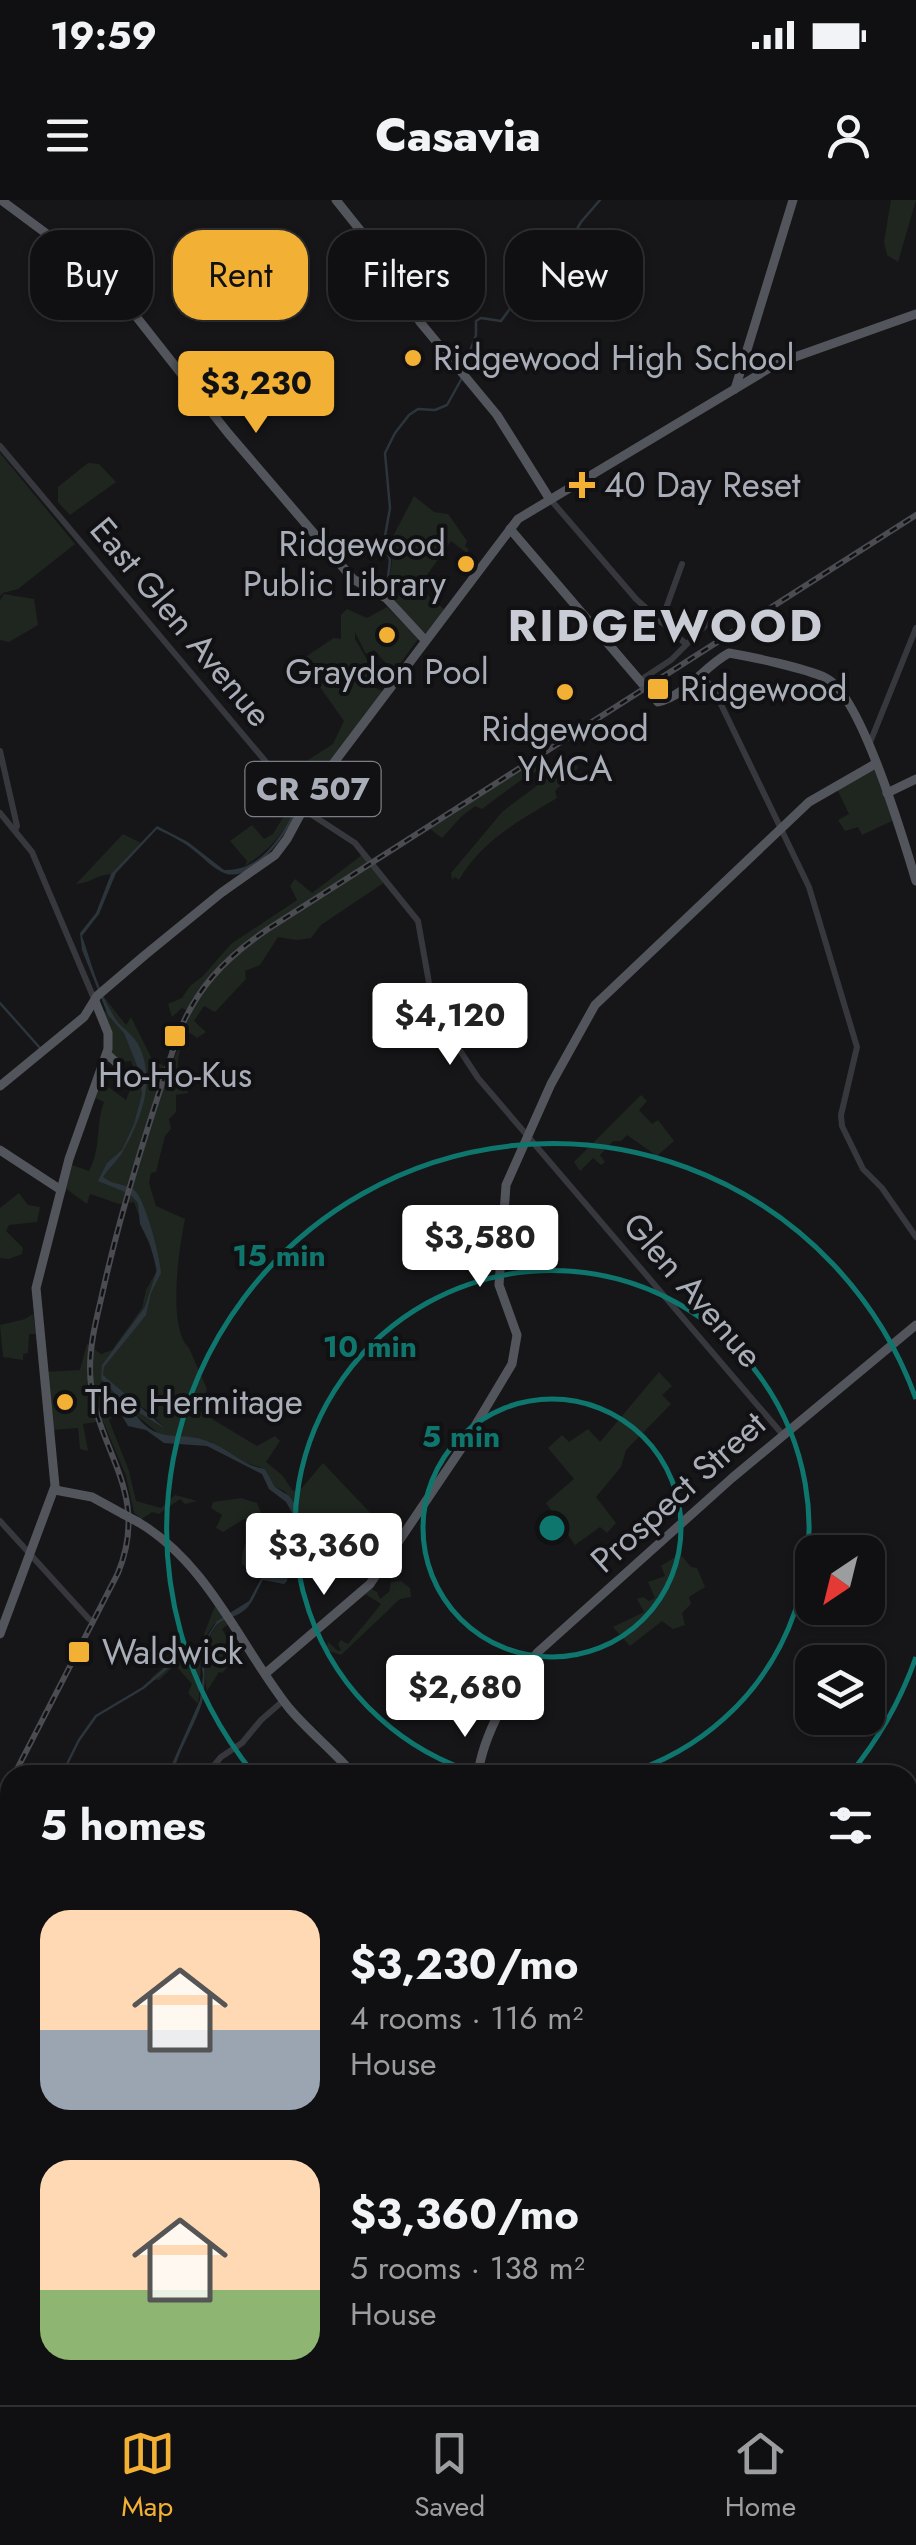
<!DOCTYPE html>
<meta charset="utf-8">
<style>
:root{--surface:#101012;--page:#19191b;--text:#f1f3f6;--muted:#9c9d9f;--line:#303032;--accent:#f2b134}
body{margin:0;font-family:Jost,sans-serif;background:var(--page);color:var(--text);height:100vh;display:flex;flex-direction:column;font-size:38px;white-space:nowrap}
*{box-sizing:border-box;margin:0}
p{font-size:32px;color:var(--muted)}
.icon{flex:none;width:55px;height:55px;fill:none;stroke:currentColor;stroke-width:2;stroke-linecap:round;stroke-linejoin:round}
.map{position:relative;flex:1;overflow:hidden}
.panel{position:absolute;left:0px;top:1565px;width:918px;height:640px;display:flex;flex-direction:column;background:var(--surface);border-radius:30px 30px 0 0;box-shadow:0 2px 8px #0004,0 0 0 2px var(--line)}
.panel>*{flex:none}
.guide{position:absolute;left:30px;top:30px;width:858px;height:90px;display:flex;gap:20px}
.needle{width:65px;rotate:215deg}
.buttons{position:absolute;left:795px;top:1335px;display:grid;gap:20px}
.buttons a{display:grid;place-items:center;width:90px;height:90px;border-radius:20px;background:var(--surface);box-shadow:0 2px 8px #0004,0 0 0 2px var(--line);font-size:50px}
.price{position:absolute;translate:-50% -85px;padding:0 22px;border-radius:10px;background:#fff;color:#222;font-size:32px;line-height:65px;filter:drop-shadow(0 2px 5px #0008)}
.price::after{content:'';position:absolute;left:50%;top:60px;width:30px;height:22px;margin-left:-15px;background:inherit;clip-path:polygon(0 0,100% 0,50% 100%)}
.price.on{background:var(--accent);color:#111}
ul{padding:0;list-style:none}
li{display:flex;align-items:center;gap:30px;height:250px;padding:0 40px}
li span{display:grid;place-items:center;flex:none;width:280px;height:200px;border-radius:30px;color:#555}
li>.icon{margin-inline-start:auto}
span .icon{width:120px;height:120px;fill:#fffc;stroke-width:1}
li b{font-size:42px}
h2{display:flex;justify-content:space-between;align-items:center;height:120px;padding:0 40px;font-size:42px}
.pill{padding:0 35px;border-radius:30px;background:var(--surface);box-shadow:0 2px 8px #0004,0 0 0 2px var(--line);font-size:35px;line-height:90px}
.pill.on{background:var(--accent);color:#111}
.status{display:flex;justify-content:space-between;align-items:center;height:70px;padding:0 50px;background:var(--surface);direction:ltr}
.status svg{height:28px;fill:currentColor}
header{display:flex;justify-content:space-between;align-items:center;height:130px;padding:0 40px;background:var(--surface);font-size:45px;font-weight:800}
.menu{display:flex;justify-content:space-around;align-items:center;height:140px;border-top:2px solid var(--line);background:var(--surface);font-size:28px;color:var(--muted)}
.menu a{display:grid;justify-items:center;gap:5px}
.menu .on{color:var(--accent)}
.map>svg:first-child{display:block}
.green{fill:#1e261f}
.water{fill:#2c353c}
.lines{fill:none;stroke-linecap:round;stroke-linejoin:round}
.stream{stroke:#2c353c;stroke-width:2.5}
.canal{stroke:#2c353c;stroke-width:5}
.minor{stroke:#37383d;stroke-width:6}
.major{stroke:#53555c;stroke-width:9}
.rail-casing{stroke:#4a4c52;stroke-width:6}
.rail{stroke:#111113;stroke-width:2.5;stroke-dasharray:8;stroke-linecap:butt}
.major-bridge{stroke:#53555c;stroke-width:9}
.ring{fill:none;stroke:#0f766e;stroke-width:5}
.poi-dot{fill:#f2b134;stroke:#111113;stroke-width:4}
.labels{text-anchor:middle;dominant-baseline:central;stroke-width:8;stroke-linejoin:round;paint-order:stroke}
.shield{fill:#111113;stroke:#7b7e86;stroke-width:2.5}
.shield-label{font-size:32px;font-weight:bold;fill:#a8adb8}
.poi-label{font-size:35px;fill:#a8adb8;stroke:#111113;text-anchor:start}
.street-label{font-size:35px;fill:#a8adb8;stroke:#111113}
.district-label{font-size:45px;font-weight:bold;letter-spacing:2.5px;fill:#c9ccd4;stroke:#111113}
.centre{fill:#0f766e;stroke:#111113;stroke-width:5}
.ring-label{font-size:30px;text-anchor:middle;font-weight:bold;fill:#0f766e;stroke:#111113;stroke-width:8;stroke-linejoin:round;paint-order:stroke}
</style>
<div class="status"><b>19:59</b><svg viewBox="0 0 49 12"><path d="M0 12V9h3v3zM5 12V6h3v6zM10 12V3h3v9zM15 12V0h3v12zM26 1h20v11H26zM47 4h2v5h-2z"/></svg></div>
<header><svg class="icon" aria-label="menu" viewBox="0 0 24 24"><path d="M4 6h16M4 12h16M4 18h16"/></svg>Casavia<svg class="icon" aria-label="person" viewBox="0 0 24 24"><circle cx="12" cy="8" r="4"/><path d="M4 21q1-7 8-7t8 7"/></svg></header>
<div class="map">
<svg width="916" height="2205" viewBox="0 0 916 2205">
<rect width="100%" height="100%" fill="#161618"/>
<g class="green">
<path d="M891,0h25l-18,62 -11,-7 -3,-13z"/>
<path d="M0,253l75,91 -57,45 -15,4 -3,3z"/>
<path d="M88,263l11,1 17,18 -46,33 -12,-13v-15z"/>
<path d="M414,296l20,16 14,2 19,27 -2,5 4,4 -2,3 -16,-12 -29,41 2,10 21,18 -19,24 -39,-39 5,-34 -3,-17z"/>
<path d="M4,394l30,5 4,26 -29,17 -9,-2v-40z"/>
<path d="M387,407l31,32 -24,33 -20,-22 -8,4 -11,-22v7l18,31 -4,7c3,9 7,12 16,15l-80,105h-5l-5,-8 13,-29 25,-16 11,-23 -43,-61 33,-22 7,1v-24l6,-6 20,9z"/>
<path d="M573,559l5,9 -23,23 2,7c-38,23 -75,42 -98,82l-4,-3 -3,3 -1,-7 52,-62 47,-35 -18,-4 -50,37 -7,-3 -14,11 -19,21 -12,-9 101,-65 5,1 7,8z"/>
<path d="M874,569l20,51 -32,15 -4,-8 -13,4 -7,-11 11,-6 -12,-25z"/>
<path d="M290,595l8,10c-14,28 -27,44 -53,61l2,-5 -17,-20 22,-16 12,14 9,-5 14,-23 -7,-7z"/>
<path d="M123,634l18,9 -30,31c-14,1 -21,9 -35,10z"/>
<path d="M362,655l23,27 -64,43 -10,13 -15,2 -18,-3 -18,28 -15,6 1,8 -31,33 -11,-6 -10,15 12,11 -9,6 -7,-5c-11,10 -15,32 -10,45l6,3 2,12 -12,2v17l-7,7 2,10 -6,7 -9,36 -5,1 -2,10 7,23 29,13c-6,29 -18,108 4,129l18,41 -8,22 58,35 18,-10 5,5 -14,21 16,13 11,16 8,-2 22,-26 53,56 -23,18 -48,10 -15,22 9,-60 -15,-18 -9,-4 -10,-18 -27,-9 -27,-18 -48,-5 -32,-26 -1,-5 37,24 -19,-19 -19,-11 -20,20 20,51 7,30 25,7 14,-13 22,6 -12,3 -5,-5 -21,15 -7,-2 -10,7 -8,-6 -8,-37 -23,-55 -20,3 5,27 -8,-2 -2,-21 -27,2 -6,-58 35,-2 7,-26 14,10 11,-4 30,-42 4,-18 10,-18 -2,-14 -20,-56 -15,2 -29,-10 -3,10 -22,-16 7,-23 17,6c13,-25 6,-44 15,-69l-11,-5 7,-20 3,6 23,17 10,-25 -5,-14 -13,1 -9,-9 3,-15 -9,-25 4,-3 -3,-13 22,28 5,-8 21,42 18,11 21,-57 -9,-5 -10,9 -4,-13 14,-6 8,-12 13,-10 28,-32 66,-44 -7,-14 5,-7 17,14z"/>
<path d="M641,895l6,6 -8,9 13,14 6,-4 16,21 -17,15 -30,-21 -6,6h-8l-13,14 5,7 -4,3 -8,-7 -13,13 -6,-9z"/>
<path d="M19,993l9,12 12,2 -3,15 -28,3 -3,6 17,17 -1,6 -13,5 -9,-1v-50z"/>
<path d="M33,1114l3,20h-7l-1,19 -5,1v6l-20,-3 -3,-32 25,-6z"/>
<path d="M659,1172l13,14 -10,9 9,9 -45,46 -5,17 -25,30 20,26 -9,10 -7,-6 -25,18 -29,-42 28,-24 -26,-31 14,-13 7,7 19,-13 12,13z"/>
<path d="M241,1298l16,5 7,17 -8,8 7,24 -10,12 -6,3 -5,-3c-2,-17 10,-28 9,-43l-7,-2 -21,13 -7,-4 6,-13 -11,-7 2,-6z"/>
<path d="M680,1354l11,13 6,1 8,19 -16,10 2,7 -9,9 3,12 -12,4 -11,-8 -32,25 -17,-19 31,-15 -7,-13 6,-2 6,4 6,-3 -7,-16 17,-6 -4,-10z"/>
<path d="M401,1381l9,7 1,9 -11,2 -59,56 -15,-5 2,-8 10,9 3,-1 -3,-6 3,-4 7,4c12,-14 22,-26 33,-40l-16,-10 5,-6 7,4 3,7 9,-7 2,-10z"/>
<path d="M216,1403l8,13c-31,20 -20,57 -26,88l-10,-11 4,-9 -17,-19 -16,15 -9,-1 18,-16 -2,-5 14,-20 4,2 -2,6 14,3 4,-4z"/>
<path d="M225,1417l5,6 -8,6 16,27 -16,17 -3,-1 -12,19c-5,-26 -6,-53 18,-74z"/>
</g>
<path class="water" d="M298,603c-2,23 -46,82 -74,70 -11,-4 -22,-17 -32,-24 -10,-8 -23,-14 -35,-20l-41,44 -17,41 -17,22c9,26 16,54 31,79 6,12 18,17 25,29 19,37 3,75 -16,109 -5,8 -13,15 -19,24 9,8 20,6 30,12 12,8 27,68 28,84l-10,20 -5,22 -42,52 -1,8 64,55 -37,-23c27,41 43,22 77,34 21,7 35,25 58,28l10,18 14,9 10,13 -12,72 -3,3 -21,-4c-7,11 -10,25 -21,32 -10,7 -20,6 -27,15 -18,24 -6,49 -13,75 -5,20 -29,58 -28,73l-5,-3 3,-8 28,-64 3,-25 -3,-19 2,-11 15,-24 32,-20 13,-24 24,1 8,-62 -8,-14 -17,-13 -7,-15 -55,-28 -43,-3 -18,-13 -18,-4 -7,-12 4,-7c-7,-13 -15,-18 -24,-28l1,-14 43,-58 12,-37 -7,-26 -10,-20 -2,-21 -8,-9 -32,-13 9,-18 15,-13 12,-26 8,-30 -4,-26 -14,-35 -16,-18 -26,-65 -2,-17 16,-20 15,-39 46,-48 31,16 36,28c38,2 60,-37 74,-67z"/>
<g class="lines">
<g class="stream">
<path d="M463,170l13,-35v-14l5,-3 20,3 13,-18 30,-18 37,-63 19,-22"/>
<path d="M386,396l4,-36 -6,-18 6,-34 -5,-55 10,-20 14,-18 9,-6 17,1 12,-5 15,-27"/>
<path d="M0,803l40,45"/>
<path d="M294,1333c10,15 30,12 43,3"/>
<path d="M66,1566l13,-26 17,-24 47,-28 33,-28 12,-4 14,3"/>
<path d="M0,1889l10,-15"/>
</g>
<path class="canal" d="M337,1336l4,-9"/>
<g class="minor">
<path d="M0,246l309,367 46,30 63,78 16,90 44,67 305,357"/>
<path d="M550,299l86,100 50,45"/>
<path d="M661,422l21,-58"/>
<path d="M702,474l14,20 93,193 48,160 -16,68 1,11 21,43 19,19 34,49"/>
<path d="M639,481l32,-21 37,-37"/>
<path d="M869,545l47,-117"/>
<path d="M0,551l17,75 -2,5"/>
<path d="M0,613l32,39 63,149"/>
<path d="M0,1321l89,98"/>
<path d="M156,1575h16"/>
<path d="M206,1575l15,-18 21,-14 19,-23 23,-20"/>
<path d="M0,1708l10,-9"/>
<path d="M184,2195l75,10"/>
</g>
<g class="major">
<path d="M1,0l104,77 123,156 125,146 33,19 39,42"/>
<path d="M336,0l44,55 40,67 77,93 52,83"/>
<path d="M735,189l58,-189"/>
<path d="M510,329l148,173c29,-7 45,-35 71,-49 23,4 76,15 97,25 35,17 78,163 90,203"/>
<path d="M887,593l29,-14"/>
<path d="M107,854l12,11"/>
<path d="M0,886l84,-69 13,-21 48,-41 76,-62 54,-38 12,-16 27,-50 204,-270 260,-156 138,-49"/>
<path d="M0,950l61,40"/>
<path d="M55,1290l37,7 31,17"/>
<path d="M138,1322c71,42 102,124 151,186 20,24 45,43 65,67"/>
<path d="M0,1434l55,-148 -19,-198 33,-129 39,-110v-16l-13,-32"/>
<path d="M266,1473l104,-89 93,-138 49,-82 5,-29 -18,-50 7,-100 45,-101 44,-79 214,-203 66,-38"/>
<path d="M478,1575c4,-38 35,-94 60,-123l194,-174 184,-153"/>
<path d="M908,2009l8,2"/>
<path d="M0,2108l10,8"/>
<path d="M0,2194l10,-5"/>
<path d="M14,2195l4,10"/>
</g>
<g class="rail-casing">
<g id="rail">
<path d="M14,1575l104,-202c35,-86 -28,-126 -28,-205 0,-27 8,-55 14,-82 19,-84 46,-166 73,-248 18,-49 48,-80 91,-109l648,-414"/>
<path d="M0,1603l10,-20"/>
</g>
</g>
<use href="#rail" class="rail"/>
<path class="major-bridge" d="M123,1314l15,8"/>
</g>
<g class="ring">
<circle cx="552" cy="1328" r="129"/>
<path d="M479 1574A257 257 0 1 1 625 1574"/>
<path d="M916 1457A386 386 0 0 1 850 1574M254 1574A386 386 0 1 1 916 1199"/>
</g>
<g class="poi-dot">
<circle cx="413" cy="158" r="10"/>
<path d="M577 270h10v10h10v10h-10v10h-10v-10h-10v-10h10z"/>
<circle cx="466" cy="364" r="10"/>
<circle cx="387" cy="435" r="10"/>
<rect x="646" y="477" width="24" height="24" rx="5"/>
<circle cx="565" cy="492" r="10"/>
<rect x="163" y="824" width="24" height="24" rx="5"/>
<circle cx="65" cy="1202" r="10"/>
<rect x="67" y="1440" width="24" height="24" rx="5"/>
</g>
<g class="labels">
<rect class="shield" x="245.5" y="562" width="135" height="54" rx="8"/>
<g class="shield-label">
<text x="313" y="589">CR 507</text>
</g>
<g class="poi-label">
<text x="433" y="158">Ridgewood High School</text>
<text x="604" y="285">40 Day Reset</text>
<text x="446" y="344" text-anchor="end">Ridgewood<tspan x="446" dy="40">Public Library</tspan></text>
<text x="387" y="472" text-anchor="middle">Graydon Pool</text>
<text x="680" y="489">Ridgewood</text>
<text x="565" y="529" text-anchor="middle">Ridgewood<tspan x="565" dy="40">YMCA</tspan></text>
<text x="175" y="875" text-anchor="middle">Ho-Ho-Kus</text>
<text x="85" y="1202">The Hermitage</text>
<text x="102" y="1452">Waldwick</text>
</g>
<g class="street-label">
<text transform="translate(181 422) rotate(50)">East Glen Avenue</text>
<text transform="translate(693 1090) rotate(49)">Glen Avenue</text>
<text transform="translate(678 1292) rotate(-42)">Prospect Street</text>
</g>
<g class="district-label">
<text x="666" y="425">RIDGEWOOD</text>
</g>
</g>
<circle cx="552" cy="1328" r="15" class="centre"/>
<g class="ring-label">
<text x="279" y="1066">15 min</text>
<text x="370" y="1157">10 min</text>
<text x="461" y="1247">5 min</text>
</g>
</svg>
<div class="buttons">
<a><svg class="needle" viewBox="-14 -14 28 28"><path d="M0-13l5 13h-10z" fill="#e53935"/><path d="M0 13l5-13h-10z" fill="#9c9d9f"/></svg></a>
<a><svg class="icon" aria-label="layers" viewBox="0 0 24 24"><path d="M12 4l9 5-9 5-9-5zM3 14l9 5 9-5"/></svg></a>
</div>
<b class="price on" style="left:256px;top:236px">$3,230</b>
<b class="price" style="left:450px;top:868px">$4,120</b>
<b class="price" style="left:480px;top:1090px">$3,580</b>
<b class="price" style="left:324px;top:1398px">$3,360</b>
<b class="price" style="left:465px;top:1540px">$2,680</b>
<div class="guide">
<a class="pill">Buy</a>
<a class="pill on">Rent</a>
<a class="pill">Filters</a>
<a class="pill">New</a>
</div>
<section class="panel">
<h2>5 homes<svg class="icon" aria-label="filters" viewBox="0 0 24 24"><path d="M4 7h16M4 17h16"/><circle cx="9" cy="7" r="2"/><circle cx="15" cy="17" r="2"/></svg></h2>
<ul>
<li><span style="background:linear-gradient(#ffd9b3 60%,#9aa5b1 0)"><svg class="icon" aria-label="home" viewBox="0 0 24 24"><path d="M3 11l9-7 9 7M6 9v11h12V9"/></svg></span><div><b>$3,230/mo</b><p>4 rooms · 116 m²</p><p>House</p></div></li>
<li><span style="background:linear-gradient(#ffd9b3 65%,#8fb573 0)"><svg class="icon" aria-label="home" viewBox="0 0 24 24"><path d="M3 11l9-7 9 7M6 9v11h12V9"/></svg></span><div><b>$3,360/mo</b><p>5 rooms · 138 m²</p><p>House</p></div></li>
</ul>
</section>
</div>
<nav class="menu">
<a class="on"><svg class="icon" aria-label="map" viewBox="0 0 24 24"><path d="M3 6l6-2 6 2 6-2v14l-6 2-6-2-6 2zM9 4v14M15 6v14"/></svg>Map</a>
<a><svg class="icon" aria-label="saved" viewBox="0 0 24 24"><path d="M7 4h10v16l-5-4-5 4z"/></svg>Saved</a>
<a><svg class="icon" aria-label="home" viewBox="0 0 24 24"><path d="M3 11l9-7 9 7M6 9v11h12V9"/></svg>Home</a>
</nav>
